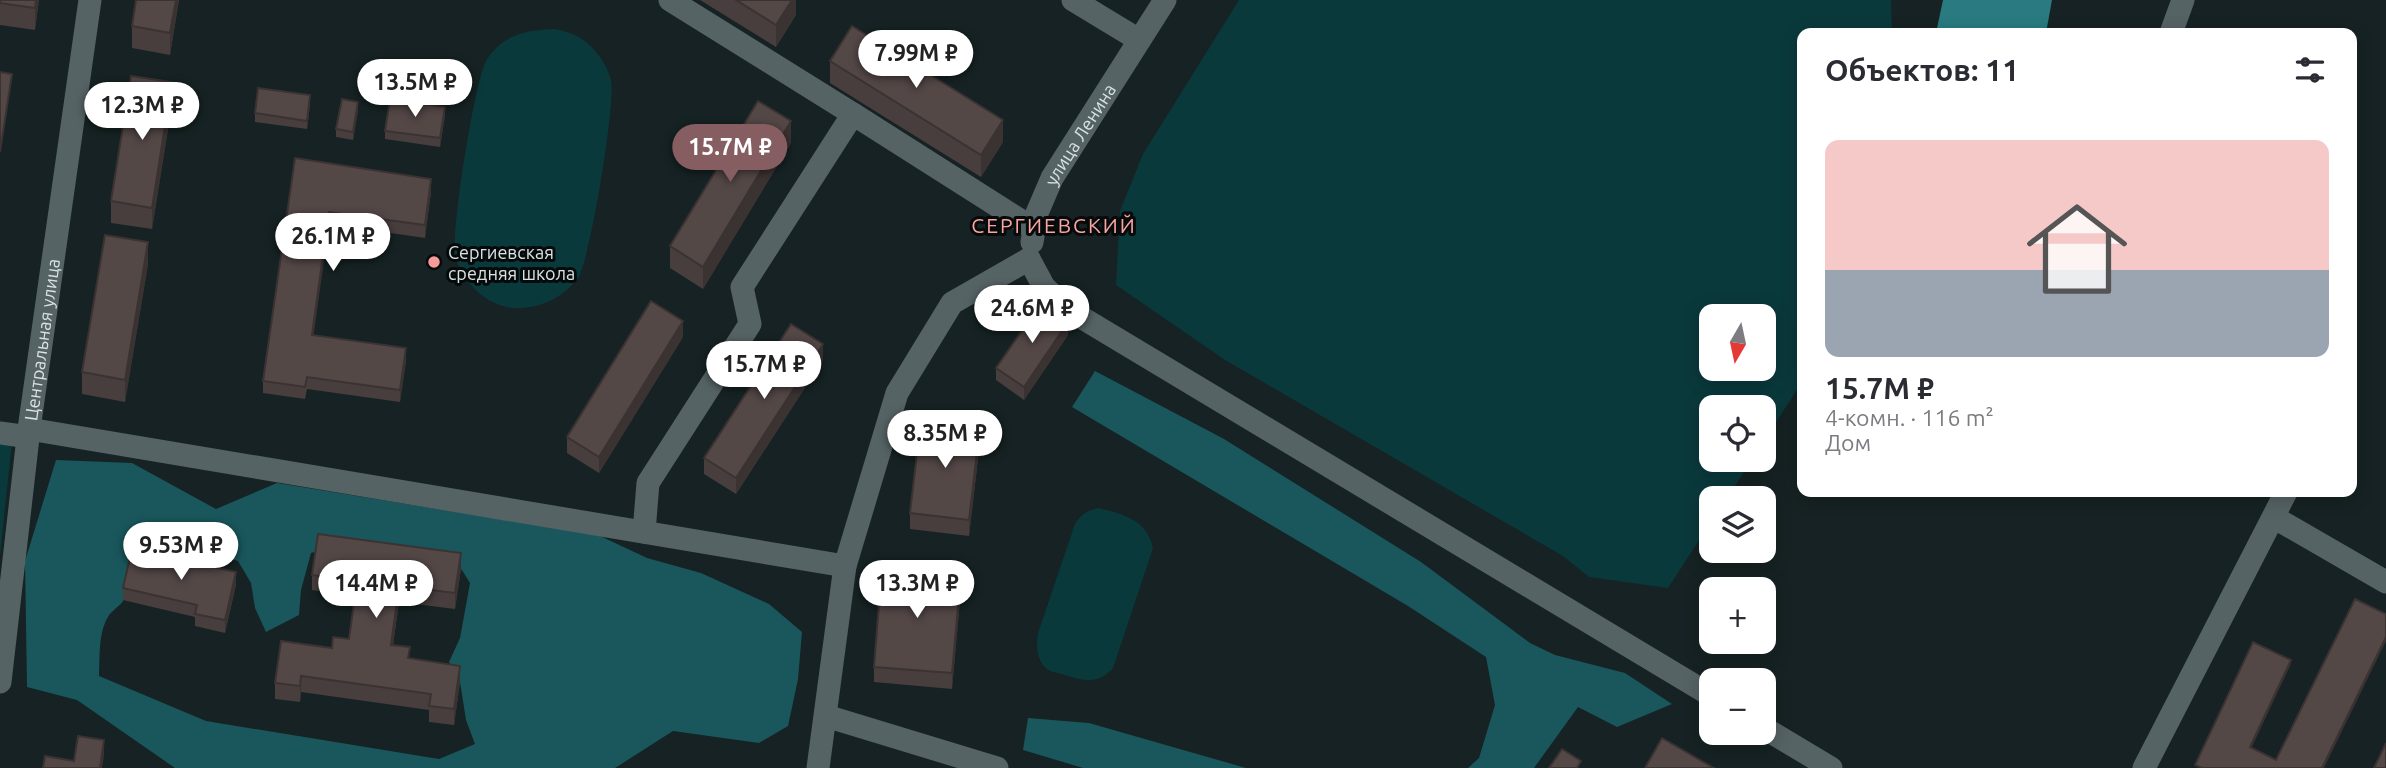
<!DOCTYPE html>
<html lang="ru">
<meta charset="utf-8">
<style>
:root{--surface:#fff;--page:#f2f2f3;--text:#2b2b33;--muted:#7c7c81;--line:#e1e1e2;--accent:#865d60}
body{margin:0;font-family:Ubuntu,sans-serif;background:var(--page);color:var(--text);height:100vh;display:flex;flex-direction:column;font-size:26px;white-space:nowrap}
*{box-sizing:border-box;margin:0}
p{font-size:23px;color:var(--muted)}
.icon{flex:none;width:38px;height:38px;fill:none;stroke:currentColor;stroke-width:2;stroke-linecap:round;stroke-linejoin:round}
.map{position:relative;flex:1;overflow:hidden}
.panel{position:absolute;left:1797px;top:28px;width:560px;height:469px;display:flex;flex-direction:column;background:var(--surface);border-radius:14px;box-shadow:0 4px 18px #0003}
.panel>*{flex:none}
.needle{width:46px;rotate:189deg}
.fabs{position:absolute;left:1699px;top:304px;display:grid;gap:14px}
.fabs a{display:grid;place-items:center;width:77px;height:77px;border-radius:14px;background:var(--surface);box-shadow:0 4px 18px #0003;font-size:35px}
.price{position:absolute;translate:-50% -60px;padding:0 16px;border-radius:24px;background:#fff;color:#222;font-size:23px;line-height:46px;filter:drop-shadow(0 2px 4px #0008)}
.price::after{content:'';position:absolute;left:50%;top:42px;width:21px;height:16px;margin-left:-10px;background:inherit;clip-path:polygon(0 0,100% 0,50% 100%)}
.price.current{background:var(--accent);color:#fff}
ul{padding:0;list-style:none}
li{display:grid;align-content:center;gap:14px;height:371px;padding:0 28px}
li+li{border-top:2px solid var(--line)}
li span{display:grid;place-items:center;height:217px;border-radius:14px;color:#555}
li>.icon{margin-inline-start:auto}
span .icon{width:126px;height:126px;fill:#fffc;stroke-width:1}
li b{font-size:30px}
h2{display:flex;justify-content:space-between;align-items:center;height:84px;padding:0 28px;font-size:30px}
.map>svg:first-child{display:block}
.green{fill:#0a393c;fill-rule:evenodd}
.forest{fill:#19575c;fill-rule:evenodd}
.water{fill:#297b81}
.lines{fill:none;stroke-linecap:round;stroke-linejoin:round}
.minor{stroke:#566365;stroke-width:23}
.wall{fill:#483e3d}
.shaded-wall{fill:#3b3232}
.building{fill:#544847;stroke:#3b3232;stroke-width:2}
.poi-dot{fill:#f59b98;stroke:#060a0b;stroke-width:2.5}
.labels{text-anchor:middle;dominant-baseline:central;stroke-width:6;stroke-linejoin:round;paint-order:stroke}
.street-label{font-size:18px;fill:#dae2e2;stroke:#060a0b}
.poi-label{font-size:18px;fill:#dae2e2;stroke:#060a0b;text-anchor:start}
.quarter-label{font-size:21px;letter-spacing:2px;fill:#f9a5a1;stroke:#060a0b}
</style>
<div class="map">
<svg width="2386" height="768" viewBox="0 0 2386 768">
<rect width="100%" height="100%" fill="#162223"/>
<g class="green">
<path d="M1239,0h652l1,33h-90v349l-38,59v-33h-52v52h40l-26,39h-14l-1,23 -43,66 -79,-11 -26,-21 -338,-196 -109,-75 4,-74 23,-57zM1712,317h52v52h-52z"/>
<path d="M555,29c8,2 18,4 25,9 14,8 27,26 31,42 5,22 -21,181 -33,198 -16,21 -39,31 -65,30 -26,-2 -49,-25 -57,-49 -7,-20 19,-179 30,-198 16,-27 41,-31 69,-32z"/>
<path d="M0,439l12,2 -12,115z"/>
<path d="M1098,508c26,6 49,12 55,40l-40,120c-14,17 -32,13 -51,6 -4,-1 -11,-2 -15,-5 -11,-9 -11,-24 -9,-36l37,-109c6,-10 12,-13 23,-16z"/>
</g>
<g class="forest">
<path d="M1095,371l129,68 197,123 109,81 25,12 70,18 47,31 -55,23 -39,-20 -44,61h-66l11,-10 16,-53 -9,-48 -78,-51 -336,-199z"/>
<path d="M56,460l76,3 84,46 61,-26 321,52 49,23 54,15 68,31 33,28 -4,47 -10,47 -29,17 -86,-12 -58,37h-440l-98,-68 -50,-13 -2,-126zM148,535l90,26 13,22 4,25 11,24 33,-17 2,-25 10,-37 23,-7 126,21 10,16 -10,55 -11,24 11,20 6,38 9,24 -36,15 -233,-38 -107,-45c1,-17 -1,-43 9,-59 3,-6 11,-10 15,-16 11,-21 3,-48 25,-66z"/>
<path d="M1028,718l61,5 157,45h-163l-60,-18z"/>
</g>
<path class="water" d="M1943,0h109l-6,33h-110z"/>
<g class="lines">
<g class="minor">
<path d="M670,0l183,114"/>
<path d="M1073,0l66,40"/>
<path d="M2171,33l12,-33"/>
<path id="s1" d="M1032,242l5,-29 15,-35 113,-178"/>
<path d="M1029,259l15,28 25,23 643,386"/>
<path d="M29,429l816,137"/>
<path d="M0,433l29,4"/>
<path d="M2275,518l111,64"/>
<path d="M644,532l4,-49 102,-159 -8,-37 111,-173 181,115"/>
<path id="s2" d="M0,682l29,-253 61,-429"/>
<path d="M826,716l171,52"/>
<path d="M1764,728l67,40"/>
<path d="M818,768l27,-202 52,-173 55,-90 77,-44"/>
<path d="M2144,768l142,-276"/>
</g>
</g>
<g class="wall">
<path d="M0,0h39l-4,30 -35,-5z"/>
<path d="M136,0h43l-9,55 -38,-7v-22z"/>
<path d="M700,0h96v15l-20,32z"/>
<path d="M830,61l173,81 -22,35 -151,-94z"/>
<path d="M172,104l-20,125 -41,-6v-22z"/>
<path d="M310,104l-3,25 -52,-7v-9z"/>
<path d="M358,110l-5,30 -17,-3v-8z"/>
<path d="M445,115l-5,32 -55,-8v-8z"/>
<path d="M791,143l-88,146 -33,-21v-22z"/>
<path d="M295,158l136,34 -6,46 -96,-14 -16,111 93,26 -6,41 -93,-13 -2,10 -42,-6v-12z"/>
<path d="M148,264l-23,138 -43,-8v-22z"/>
<path d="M1068,335l-44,65 -28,-20v-12z"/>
<path d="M683,337l-84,136 -32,-20v-16z"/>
<path d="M823,360l-87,134 -32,-20v-16z"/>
<path d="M980,442l-11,94 -59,-7v-16z"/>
<path d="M461,569l-6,40 -56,-7 -6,43 17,14 50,23 -6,43 -25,-3v-12l-128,-18 -1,10 -25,-3v-16l57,-35 17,-9 6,-43 -43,-6v-15z"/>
<path d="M236,585l-11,48 -30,-7v-9l-72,-17v-12z"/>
<path d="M961,589l-9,100 -78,-7v-15z"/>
</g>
<g class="shaded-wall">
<path d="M36,0h3l-4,30v-22z"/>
<path d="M176,0h3l-9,55v-22z"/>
<path d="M792,0h4v15l-20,32v-22z"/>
<path d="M172,82v22l-20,125v-21z"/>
<path d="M310,95v9l-3,25v-8z"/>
<path d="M358,102v8l-5,30v-8z"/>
<path d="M445,107v8l-5,32v-9z"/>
<path d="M1003,120v22l-22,35v-22z"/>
<path d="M791,121v22l-88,146v-22z"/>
<path d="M431,179v13l-6,46v-13z"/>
<path d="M329,212v12l-17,123v-12z"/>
<path d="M148,242v22l-23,138v-22z"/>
<path d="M683,321v16l-84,136v-16z"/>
<path d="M1068,322v13l-44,65v-13z"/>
<path d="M823,344v16l-87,134v-16z"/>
<path d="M406,348v13l-6,41v-12z"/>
<path d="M980,426v16l-11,94v-16z"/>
<path d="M461,553v16l-6,40v-16z"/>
<path d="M236,572v13l-11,48v-13z"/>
<path d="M961,573v16l-9,100v-16z"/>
<path d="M399,586v16l-8,59v-16z"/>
<path d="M2386,637v4l-62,127h-2z"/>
<path d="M2291,660v4l-41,87v-4z"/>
<path d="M460,666v16l-6,43v-16z"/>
<path d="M301,676v16l-1,10v-16z"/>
<path d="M104,740v16l-2,12h-2z"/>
</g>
<g class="building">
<path d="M0,0h36l-1,8 -35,-5z"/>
<path d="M136,0h40l-6,33 -38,-7z"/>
<path d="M736,0h56l-16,25z"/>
<path d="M852,26l151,94 -22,35 -151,-94z"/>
<path d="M0,72l12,2 -12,78z"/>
<path d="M131,76l41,6 -20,126 -41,-7z"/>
<path d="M258,88l52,7 -3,26 -52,-8z"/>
<path d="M342,99l16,3 -5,30 -17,-3z"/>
<path d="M390,99l55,8 -5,31 -55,-7z"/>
<path d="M758,101l33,20 -88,146 -33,-21z"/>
<path d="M295,158l136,21 -6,46 -96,-13 -17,123 94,13 -6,42 -93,-13 -2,10 -42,-6z"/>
<path d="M105,235l43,7 -23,138 -43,-8z"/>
<path d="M651,301l32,20 -84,136 -32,-20z"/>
<path d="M1041,303l27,19 -44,65 -28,-19z"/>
<path d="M791,324l32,20 -87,134 -32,-20z"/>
<path d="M921,419l59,7 -11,94 -59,-7z"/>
<path d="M318,534l143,19 -6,40 -56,-7 -8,59 19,2 -2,11 52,8 -6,43 -25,-3 2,-12 -130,-18 -1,10 -25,-3 6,-42 51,7 1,-11 16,2 8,-58 -45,-6z"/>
<path d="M132,549l104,23 -11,48 -30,-6 2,-9 -74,-17z"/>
<path d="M882,566l79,7 -9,100 -78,-6z"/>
<path d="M2355,599l31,15v23l-64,131h-120l-7,-3 58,-123 38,18 -41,87 26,13z"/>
<path d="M78,736l26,4 -4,28h-57l2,-12 29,5z"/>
<path d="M1662,738l52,30h-69z"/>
<path d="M2386,743v25h-12z"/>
<path d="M1562,749l19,12 -4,7h-28z"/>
</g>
<circle class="poi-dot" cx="434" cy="262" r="7"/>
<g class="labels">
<g class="street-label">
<text stroke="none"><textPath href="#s1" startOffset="119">улица Ленина</textPath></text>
<text stroke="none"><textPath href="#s2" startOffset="345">Центральная улица</textPath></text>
</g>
<g class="poi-label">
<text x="448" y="252">Сергиевская<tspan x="448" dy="21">средняя школа</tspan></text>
</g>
<g class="quarter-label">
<text x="1054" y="225">СЕРГИЕВСКИЙ</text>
</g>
</g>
</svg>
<div class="fabs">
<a><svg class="needle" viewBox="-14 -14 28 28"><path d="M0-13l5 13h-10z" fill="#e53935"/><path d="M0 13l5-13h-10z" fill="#7c7c81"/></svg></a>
<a><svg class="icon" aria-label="locate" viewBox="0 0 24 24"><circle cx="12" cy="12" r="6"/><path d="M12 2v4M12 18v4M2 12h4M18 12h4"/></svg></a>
<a><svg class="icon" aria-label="layers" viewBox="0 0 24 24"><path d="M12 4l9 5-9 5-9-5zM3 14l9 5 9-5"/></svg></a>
<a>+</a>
<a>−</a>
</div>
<b class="price" style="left:916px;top:90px">7.99M ₽</b>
<b class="price" style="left:415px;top:119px">13.5M ₽</b>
<b class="price" style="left:142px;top:142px">12.3M ₽</b>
<b class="price current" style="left:730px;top:184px">15.7M ₽</b>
<b class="price" style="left:333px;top:273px">26.1M ₽</b>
<b class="price" style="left:1032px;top:345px">24.6M ₽</b>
<b class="price" style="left:764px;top:401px">15.7M ₽</b>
<b class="price" style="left:945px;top:470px">8.35M ₽</b>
<b class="price" style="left:181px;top:582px">9.53M ₽</b>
<b class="price" style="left:376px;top:620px">14.4M ₽</b>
<b class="price" style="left:917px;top:620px">13.3M ₽</b>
<section class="panel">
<h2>Объектов: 11<svg class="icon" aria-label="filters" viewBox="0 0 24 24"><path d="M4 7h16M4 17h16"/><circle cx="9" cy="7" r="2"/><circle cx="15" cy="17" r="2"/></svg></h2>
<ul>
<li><span style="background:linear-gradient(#f6c9c9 60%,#9aa5b1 0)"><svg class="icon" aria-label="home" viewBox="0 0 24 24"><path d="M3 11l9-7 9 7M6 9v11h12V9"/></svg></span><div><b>15.7M ₽</b><p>4-комн. · 116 m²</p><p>Дом</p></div></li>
</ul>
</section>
</div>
